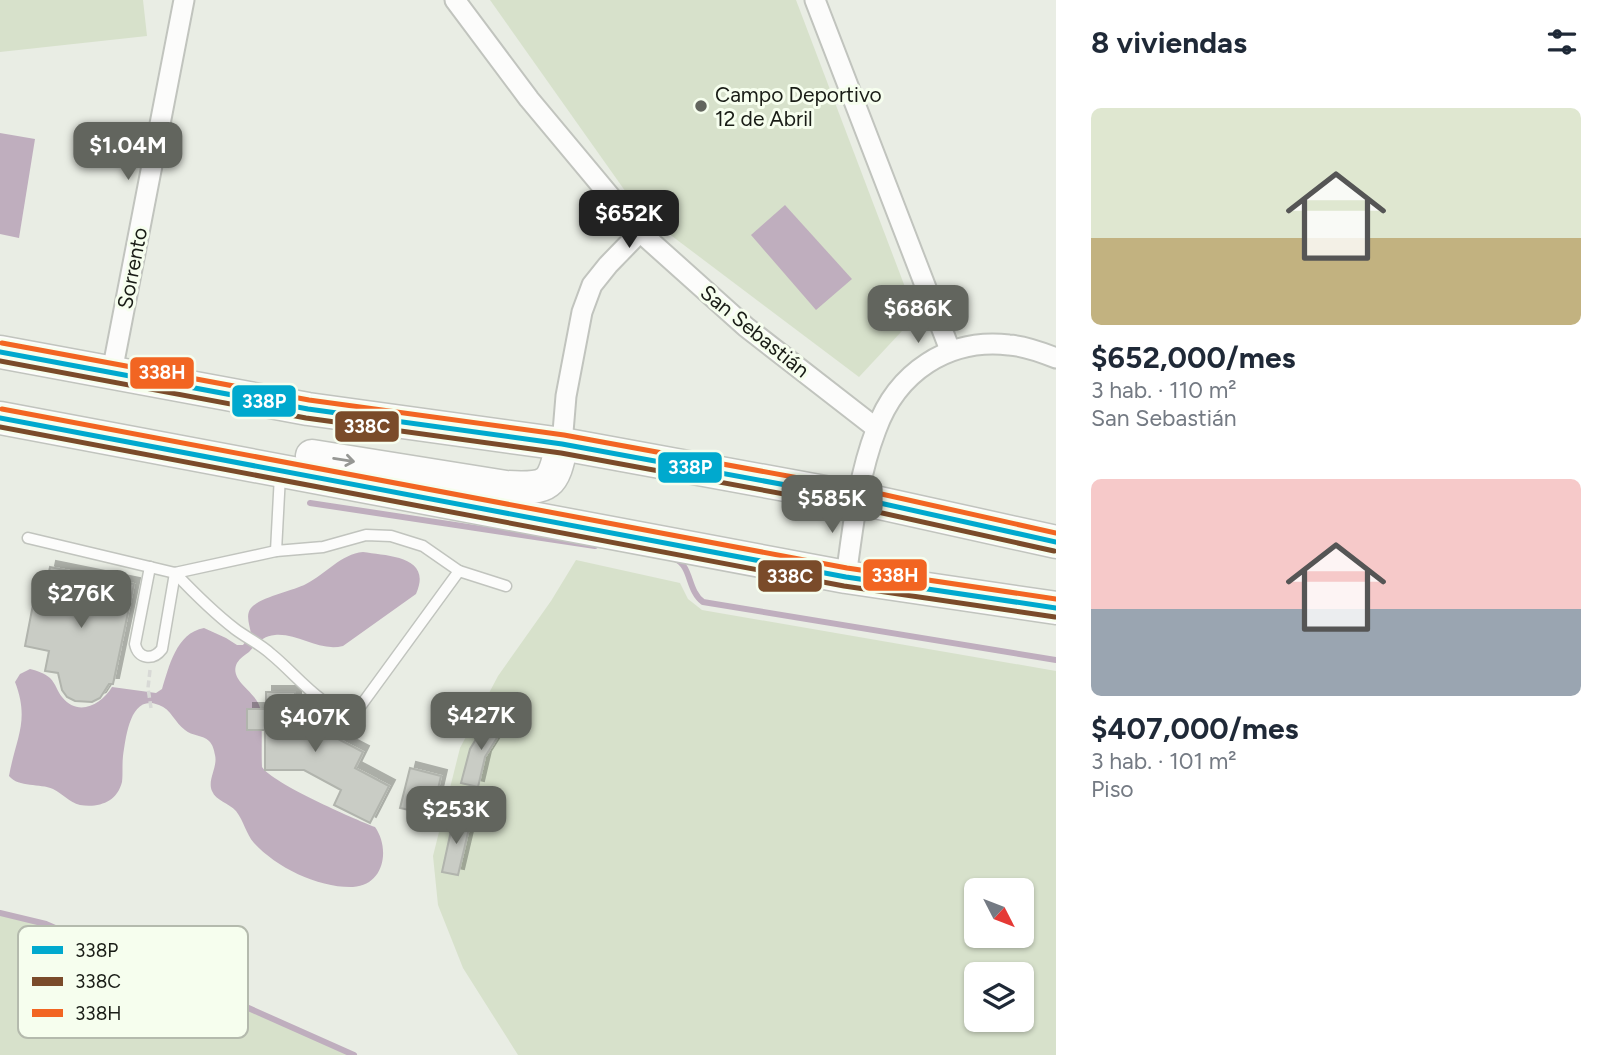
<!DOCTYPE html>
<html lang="es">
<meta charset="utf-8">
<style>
:root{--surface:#fff;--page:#f2f2f3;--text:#1f2937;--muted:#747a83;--accent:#62655e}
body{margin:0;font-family:Figtree,sans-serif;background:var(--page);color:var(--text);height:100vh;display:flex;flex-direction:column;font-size:26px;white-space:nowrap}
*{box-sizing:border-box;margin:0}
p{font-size:23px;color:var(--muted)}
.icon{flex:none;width:38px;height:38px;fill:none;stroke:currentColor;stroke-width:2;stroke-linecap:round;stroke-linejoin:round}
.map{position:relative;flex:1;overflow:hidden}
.details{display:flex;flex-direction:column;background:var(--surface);width:560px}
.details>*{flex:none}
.needle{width:46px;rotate:132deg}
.controls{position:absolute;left:964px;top:878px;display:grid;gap:14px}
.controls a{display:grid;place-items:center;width:70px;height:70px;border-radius:10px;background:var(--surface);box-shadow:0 2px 5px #0004;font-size:35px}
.price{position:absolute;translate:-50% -60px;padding:0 16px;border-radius:14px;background:var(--accent);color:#fff;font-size:23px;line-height:46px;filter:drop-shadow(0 2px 4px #0008)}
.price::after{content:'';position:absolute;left:50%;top:42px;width:21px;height:16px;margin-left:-10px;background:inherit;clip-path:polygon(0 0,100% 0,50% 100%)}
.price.active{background:#222;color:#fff}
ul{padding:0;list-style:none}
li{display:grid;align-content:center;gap:14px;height:371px;padding:0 35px}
li span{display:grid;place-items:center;height:217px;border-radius:10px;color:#555}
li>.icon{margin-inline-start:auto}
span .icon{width:126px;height:126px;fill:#fffc;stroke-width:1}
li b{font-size:30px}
h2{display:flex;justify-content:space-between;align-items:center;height:84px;padding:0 35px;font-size:30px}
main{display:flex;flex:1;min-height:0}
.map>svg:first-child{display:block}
.green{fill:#d7e1cb;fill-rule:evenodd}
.water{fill:#bfaebe}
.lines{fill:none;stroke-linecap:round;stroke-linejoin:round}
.stream{stroke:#bfaebe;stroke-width:6}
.building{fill:#c9ccc5;stroke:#b1b4ad;stroke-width:2;filter:url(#shadow)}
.service-casing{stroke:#c1c4be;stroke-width:13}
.minor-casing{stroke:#c1c4be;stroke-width:23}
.primary-casing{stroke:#c1c4be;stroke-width:35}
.path{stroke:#d8d9d6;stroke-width:3.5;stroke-dasharray:7 3.5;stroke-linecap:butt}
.service{stroke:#fcfcfb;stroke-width:10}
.minor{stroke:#fcfcfb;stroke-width:19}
.primary{stroke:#fcfcfb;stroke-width:32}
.bus-1-casing{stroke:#f6feee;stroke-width:10}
.bus-2-casing{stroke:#f6feee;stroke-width:10}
.bus-3-casing{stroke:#f6feee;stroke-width:10}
.bus-1{stroke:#00a9ce;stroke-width:5}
.bus-2{stroke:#7a4b2a;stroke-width:5}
.bus-3{stroke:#f26522;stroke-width:5}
.oneway{stroke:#969794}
.poi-dot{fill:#62655e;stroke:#f6feee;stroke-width:2.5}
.labels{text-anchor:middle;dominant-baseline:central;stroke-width:6;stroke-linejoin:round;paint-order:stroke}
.poi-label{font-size:21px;fill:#191c16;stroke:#f6feee;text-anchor:start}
.street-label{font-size:21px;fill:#191c16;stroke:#f6feee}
.key{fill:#f6feee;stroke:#b4baad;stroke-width:2}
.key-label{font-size:19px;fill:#191c16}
.line-badge{stroke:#f6feee;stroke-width:2.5}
.badge-label{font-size:19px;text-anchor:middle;font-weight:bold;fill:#fff}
</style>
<main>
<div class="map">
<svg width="1056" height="1055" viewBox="0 0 1056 1055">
<defs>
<filter id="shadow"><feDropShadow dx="6" dy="-6" stdDeviation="0" flood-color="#0004"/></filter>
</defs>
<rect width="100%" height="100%" fill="#e9ede4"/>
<g class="green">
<path d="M0,0h143l4,36 -147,16z"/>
<path d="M490,0h306l120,316 -57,61 -219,-165z"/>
<path d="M576,560l104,23 8,16 14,11 354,61v384h-538l-55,-87 -25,-63 -5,-49 27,-108 38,-72 53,-75zM976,891h46v45h-46zM976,975h46v45h-46z"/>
<path d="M0,913l46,11 78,34 57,20 173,77h-354z"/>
</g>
<g class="water">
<path d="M0,133l35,6 -16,99 -19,-4z"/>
<path d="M785,205l67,74 -36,31 -65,-75z"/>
<path d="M363,552c25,4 70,4 53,42l-73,52c-24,6 -44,-13 -68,-11 -12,1 -18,8 -26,17 -4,3 -9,6 -12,11 -9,18 20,29 23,45 3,19 1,39 2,59 10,16 92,52 113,60 15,21 10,58 -22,60 -34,1 -76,-19 -99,-44 -8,-9 -10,-22 -18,-32 -7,-8 -20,-10 -24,-20 -5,-11 6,-24 3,-36 -1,-5 -2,-10 -6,-14 -6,-6 -17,-5 -24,-11 -10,-7 -14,-21 -26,-25 -29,-12 -33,32 -36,51 -1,9 0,18 -1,26 -5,20 -23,26 -42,23 -11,-3 -17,-11 -27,-16 -13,-6 -34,-1 -44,-13 7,-39 21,-55 6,-94l5,-8 10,-5c8,2 14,4 20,9 6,6 7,13 12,19 16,20 39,8 50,-10l44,6 6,-4c7,-22 14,-56 42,-61l22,10 11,7h6l8,-11c-1,-8 -6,-19 0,-26 9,-11 42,-17 55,-24 20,-10 35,-30 57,-32z"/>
</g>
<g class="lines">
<g class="stream">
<path d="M310,503l285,43"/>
<path d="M675,559c17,7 12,31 28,43l353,58"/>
<path d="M0,913l46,11 78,34 57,20 173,77"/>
</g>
</g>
<g class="building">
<path d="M50,567l84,17 -21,100h-4l-9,14 -8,4 -17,-1 -8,-4 -5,-7 -4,-17 -13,-2 4,-20 -24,-5 11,-57 9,2z"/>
<path d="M266,692h29v18h20v17l48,25 -8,16 34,18 -19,37 -36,-18 7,-15 -37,-20h-39v-40h-18v-21h19z"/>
<path d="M490,716l15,9 -20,32 -7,30 -17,-4 9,-34z"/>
<path d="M410,768l31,8 -9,39 -32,-7z"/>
<path d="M454,817l17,3 -13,55 -16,-3z"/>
</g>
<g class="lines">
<g class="service-casing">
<g id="service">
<path d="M280,475l-4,76 47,-4 43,-12 25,1 32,10 36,25 47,15"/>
<path d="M28,538l147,35 101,-22"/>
<path d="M150,567l-15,77c3,15 18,17 27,5l13,-76"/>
<path d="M175,573c19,20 38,39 60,56 12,9 25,15 36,25 25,20 50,55 83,61l105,-144"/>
</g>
</g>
<g class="minor-casing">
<g id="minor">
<path d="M455,0l74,99 111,133 106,95 130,101"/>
<path d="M815,0l135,350"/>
<path d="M112,372l72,-372"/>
<path d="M562,444l4,-48 16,-84 10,-27 16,-20 32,-33"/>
<path d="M846,577c7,-50 12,-100 30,-147 21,-58 72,-92 133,-85 16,1 32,7 47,13"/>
</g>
</g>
<g class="primary-casing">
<g id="primary">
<path d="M0,352l308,57 254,35 295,54 199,44"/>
<path d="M0,418l846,159 210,31"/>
<path d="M312,456l194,31c44,2 47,-1 56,-43"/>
</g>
</g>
<path class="path" d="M150,670l-2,18 3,20"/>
<use href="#service" class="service"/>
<use href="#minor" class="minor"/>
<use href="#primary" class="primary"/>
<g class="bus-1-casing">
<g id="bus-1">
<path d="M0,352l308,57 254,35 295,54 199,44"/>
<path d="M0,418l846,159 210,31"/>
</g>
</g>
<g class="bus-2-casing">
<g id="bus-2">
<path d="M0,361l306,57 255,35 294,54 199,44"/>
<path d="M0,427l844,159 211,31"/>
</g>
</g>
<g class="bus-3-casing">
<g id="bus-3">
<path d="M2,343l307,57 255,35 295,54 197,44"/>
<path d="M2,409l845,159 209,31"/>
</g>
</g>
<use href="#bus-1" class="bus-1"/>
<use href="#bus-2" class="bus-2"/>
<use href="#bus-3" class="bus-3"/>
</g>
<defs><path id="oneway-shaft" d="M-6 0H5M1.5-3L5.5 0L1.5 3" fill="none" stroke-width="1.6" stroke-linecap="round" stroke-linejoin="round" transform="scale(1.75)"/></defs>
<use class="oneway" href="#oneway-shaft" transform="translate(344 460) rotate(9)"/>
<circle class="poi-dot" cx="701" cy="106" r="7"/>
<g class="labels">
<g class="poi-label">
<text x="715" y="94">Campo Deportivo<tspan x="715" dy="24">12 de Abril</tspan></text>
</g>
<g class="street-label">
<text transform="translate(132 268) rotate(-79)">Sorrento</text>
<text transform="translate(755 331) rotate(39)">San Sebastián</text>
</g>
</g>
<rect x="18" y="926" width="230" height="112" rx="10" class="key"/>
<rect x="32" y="946" width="31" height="8" fill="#00a9ce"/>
<rect x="32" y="977" width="31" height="9" fill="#7a4b2a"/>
<rect x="32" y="1009" width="31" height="8" fill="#f26522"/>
<g class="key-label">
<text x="75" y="957">338P</text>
<text x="75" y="988">338C</text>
<text x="75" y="1020">338H</text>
</g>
<g class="line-badge">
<rect x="129" y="356" width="66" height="34" rx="7" fill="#f26522"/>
<rect x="231" y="384" width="66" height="34" rx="7" fill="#00a9ce"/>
<rect x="334" y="410" width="66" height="33" rx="7" fill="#7a4b2a"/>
<rect x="657" y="451" width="66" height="33" rx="7" fill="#00a9ce"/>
<rect x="862" y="558" width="66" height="34" rx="7" fill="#f26522"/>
<rect x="757" y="559" width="66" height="34" rx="7" fill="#7a4b2a"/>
</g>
<g class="badge-label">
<text x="162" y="379">338H</text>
<text x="264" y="408">338P</text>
<text x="367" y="433">338C</text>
<text x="690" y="474">338P</text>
<text x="895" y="582">338H</text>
<text x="790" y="583">338C</text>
</g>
</svg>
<div class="controls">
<a><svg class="needle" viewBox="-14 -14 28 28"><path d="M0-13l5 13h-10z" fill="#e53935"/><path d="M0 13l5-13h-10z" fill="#747a83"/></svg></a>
<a><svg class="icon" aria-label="layers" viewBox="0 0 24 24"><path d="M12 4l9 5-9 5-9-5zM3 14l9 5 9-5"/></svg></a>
</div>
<b class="price" style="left:128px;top:182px">$1.04M</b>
<b class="price active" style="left:629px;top:250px">$652K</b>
<b class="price" style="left:918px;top:345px">$686K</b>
<b class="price" style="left:832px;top:535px">$585K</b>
<b class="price" style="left:81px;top:630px">$276K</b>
<b class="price" style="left:481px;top:752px">$427K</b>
<b class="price" style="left:315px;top:754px">$407K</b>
<b class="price" style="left:456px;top:846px">$253K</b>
</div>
<section class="details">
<h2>8 viviendas<svg class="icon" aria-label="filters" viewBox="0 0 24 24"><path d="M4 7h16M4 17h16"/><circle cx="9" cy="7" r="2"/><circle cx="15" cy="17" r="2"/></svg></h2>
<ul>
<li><span style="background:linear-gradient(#dfe7d0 60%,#c2b280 0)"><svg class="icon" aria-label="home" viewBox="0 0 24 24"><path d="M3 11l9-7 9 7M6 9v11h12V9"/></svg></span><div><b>$652,000/mes</b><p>3 hab. · 110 m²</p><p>San Sebastián</p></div></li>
<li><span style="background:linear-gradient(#f6c9c9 60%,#9aa5b1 0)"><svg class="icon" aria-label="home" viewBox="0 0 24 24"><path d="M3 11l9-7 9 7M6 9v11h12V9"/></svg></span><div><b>$407,000/mes</b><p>3 hab. · 101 m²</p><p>Piso</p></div></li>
</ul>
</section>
</main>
